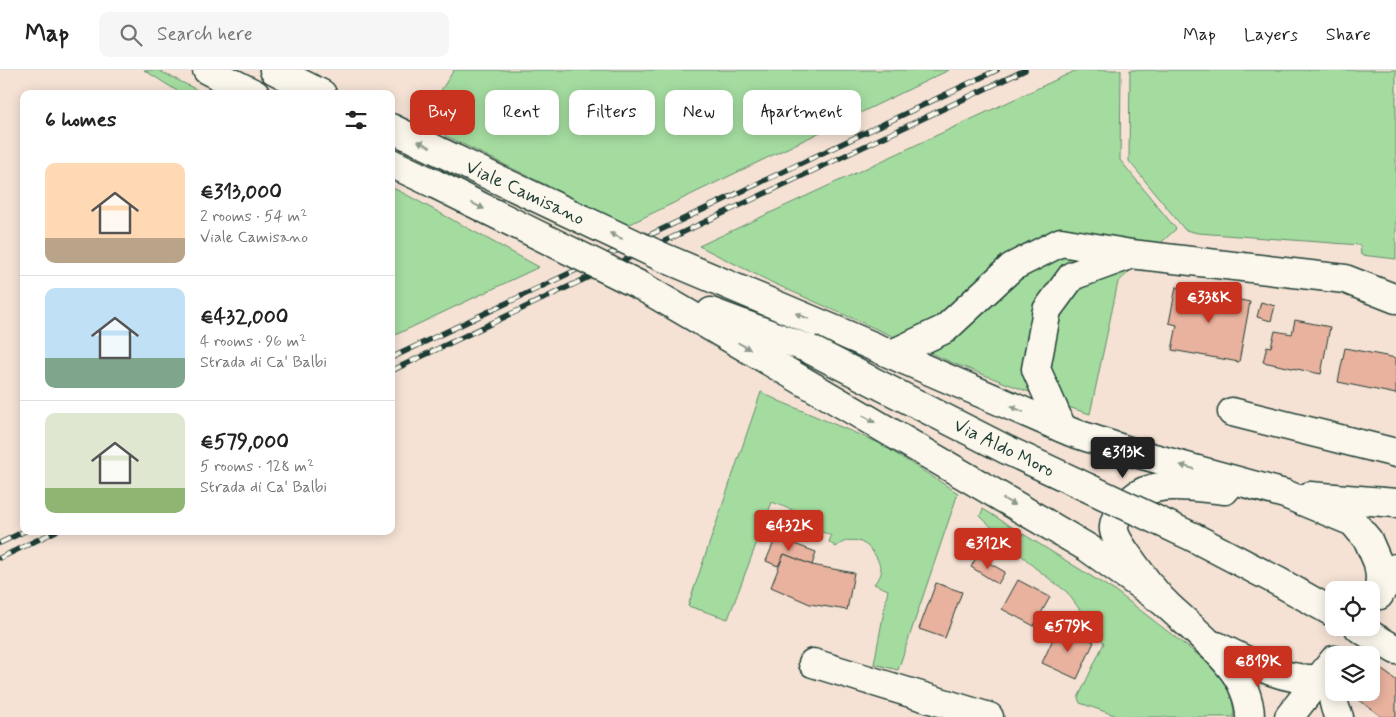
<!DOCTYPE html>
<meta charset="utf-8">
<style>
:root{--surface:#fff;--page:#f6f6f6;--text:#222;--muted:#767676;--line:#e0e0e0;--accent:#c8321e}
body{margin:0;font-family:Mynerve,sans-serif;background:var(--page);color:var(--text);height:100vh;display:flex;flex-direction:column;font-size:19px;white-space:nowrap}
*{box-sizing:border-box;margin:0}
p{font-size:16px;color:var(--muted)}
.icon{flex:none;width:28px;height:28px;fill:none;stroke:currentColor;stroke-width:2;stroke-linecap:round;stroke-linejoin:round}
.map{position:relative;flex:1;overflow:hidden}
.panel{position:absolute;left:20px;top:20px;width:375px;height:445px;display:flex;flex-direction:column;background:var(--surface);border-radius:10px;box-shadow:0 2px 12px #0003}
.panel>*{flex:none}
.top-card{position:absolute;left:410px;top:20px;width:475px;height:45px;display:flex;gap:10px}
.fabs{position:absolute;left:1325px;top:511px;display:grid;gap:10px}
.fabs a{display:grid;place-items:center;width:55px;height:55px;border-radius:10px;background:var(--surface);box-shadow:0 2px 12px #0003;font-size:25px}
.price{position:absolute;translate:-50% -42px;padding:0 11px;border-radius:5px;background:var(--accent);color:#fff;font-size:16px;line-height:32px;filter:drop-shadow(0 1px 2px #0008)}
.price::after{content:'';position:absolute;left:50%;top:30px;width:15px;height:11px;margin-left:-8px;background:inherit;clip-path:polygon(0 0,100% 0,50% 100%)}
.price.selected{background:#222;color:#fff}
ul{padding:0;list-style:none}
li{display:flex;align-items:center;gap:15px;height:125px;padding:0 25px}
li+li{border-top:1px solid var(--line)}
li span{display:grid;place-items:center;flex:none;width:140px;height:100px;border-radius:10px;color:#555}
li>.icon{margin-inline-start:auto}
span .icon{width:60px;height:60px;fill:#fffc;stroke-width:1}
li b{font-size:21px}
h2{display:flex;justify-content:space-between;align-items:center;height:60px;padding:0 25px;font-size:21px}
.pill{padding:0 18px;border-radius:10px;background:var(--surface);box-shadow:0 2px 12px #0003;font-size:18px;line-height:45px}
.pill.selected{background:var(--accent);color:#fff}
header{display:flex;align-items:center;gap:30px;box-sizing:border-box;height:70px;padding:0 25px;background:var(--surface);border-bottom:1px solid var(--line)}
header strong{font-size:24px}
nav{display:flex;gap:28px;margin-inline-start:auto;font-size:18px}
.search{width:350px;height:45px;background:var(--page);display:flex;align-items:center;gap:12px;box-sizing:border-box;padding:0 18px;border-radius:10px;color:var(--muted);font-size:19px}
.map>svg:first-child{display:block}
.green{fill:#a4dca0;stroke:#628c6a}
.building{fill:#e8b29e;stroke:#1f3d34}
.lines{fill:none;stroke-linecap:round;stroke-linejoin:round}
.minor-casing{stroke:#1f3d34;stroke-width:31}
.major-casing{stroke:#1f3d34;stroke-width:31}
.minor{stroke:#fbf7ec;stroke-width:28}
.major{stroke:#fbf7ec;stroke-width:28}
.rail-casing{stroke:#1f3d34;stroke-width:5.5}
.rail{stroke:#fbf7ec;stroke-width:4;stroke-dasharray:11;stroke-linecap:butt}
.major-bridge-casing{stroke:#1f3d34;stroke-width:31;stroke-linecap:butt}
.major-bridge{stroke:#fbf7ec;stroke-width:28}
.oneway{fill:#8d9a90}
.labels{text-anchor:middle;dominant-baseline:central;stroke-width:5;stroke-linejoin:round;paint-order:stroke}
.street-label{font-size:19px;fill:#1f3d34;stroke:#fbf7ec}
</style>
<header>
<strong>Map</strong>
<div class="search"><svg class="icon" aria-label="search" viewBox="0 0 24 24"><circle cx="10" cy="10" r="6"/><path d="M15 15l6 6"/></svg>Search here</div>
<nav><a>Map</a><a>Layers</a><a>Share</a></nav>
</header>
<div class="map">
<svg width="1396" height="647" viewBox="0 0 1396 647">
<rect width="100%" height="100%" fill="#f5e2d5"/>
<filter id="ink" filterUnits="userSpaceOnUse"><feTurbulence type="fractalNoise" baseFrequency=".02" numOctaves="2"/><feDisplacementMap in="SourceGraphic" scale="10" xChannelSelector="R" yChannelSelector="G"/><feConvolveMatrix kernelMatrix="1 2 1 2 8 2 1 2 1" color-interpolation-filters="sRGB"/></filter>
<g filter="url(#ink)">
<g class="green">
<path d="M144,0h14l47,24h-23z"/>
<path d="M454,0h495l-321,155 -184,-90 -7,-17 3,-26z"/>
<path d="M1077,0h44l-1,90 56,69 -58,53 -28,132 -19,-6 -118,-45 -178,-79 -76,-38z"/>
<path d="M1130,0h266v189l-35,-4 -1,-10 -162,-12 -13,-3 -56,-69z"/>
<path d="M391,117l16,8 132,72 -148,70z"/>
<path d="M761,322l18,9 100,42 79,50 -60,177 -24,-6 14,-74 -14,-6c2,-3 6,-7 7,-10 1,-3 -1,-8 -2,-11 -7,-19 -26,-31 -43,-16l-7,-5 2,-6 -21,-10 2,-8 -40,-16 -44,117 -40,-13z"/>
<path d="M983,439l135,84 93,72c14,15 23,31 23,52h-114l-40,-14 -2,-5 26,-55 -37,-51 -33,-25 -54,-51z"/>
</g>
<g class="building">
<path d="M1176,217l74,15 -11,60 -67,-12 5,-25 -8,-2z"/>
<path d="M1261,232l14,4 -4,15 -14,-4z"/>
<path d="M1295,250l35,7 -9,47 -58,-12 4,-16 4,1 4,-16 17,3z"/>
<path d="M1345,278l51,10v36l-58,-12z"/>
<path d="M776,467l40,15 -4,13 -28,-11 -6,12 -12,-5z"/>
<path d="M784,484l28,11 42,8 -7,37 -37,-6 -39,-17z"/>
<path d="M977,486l28,16 -7,12 -27,-17z"/>
<path d="M1018,510l32,17 -16,29 -32,-17z"/>
<path d="M936,513l26,9 -17,46 -26,-9z"/>
<path d="M1059,556l35,16 -17,37 -35,-16z"/>
<path d="M1378,597l18,13v37h-14l-27,-20 4,-5h12v-16z"/>
</g>
<g class="lines">
<g class="minor-casing">
<g id="minor">
<path d="M892,284l53,-25 67,-62 49,-25 70,12 214,25 51,20"/>
<path d="M1232,342l164,41"/>
<path d="M1062,358l-26,-59 11,-59 25,-34 58,-21"/>
<path d="M1379,525l17,-27"/>
<path d="M813,593l176,54"/>
</g>
</g>
<g class="major-casing">
<g id="major">
<path d="M207,0l48,24"/>
<path d="M274,0l48,24"/>
<path d="M391,58l66,32"/>
<path d="M391,93l44,21"/>
<path d="M660,186l187,79 224,97 61,20 153,42 68,28 15,18 10,23 2,13 -1,19"/>
<path d="M641,216l447,262 77,55"/>
<path d="M711,242l98,37"/>
<path d="M1225,420c-26,-2 -63,-10 -86,4 -5,3 -10,8 -15,12 -5,5 -11,16 -10,24 1,8 9,19 14,26 12,17 24,34 38,48 21,20 45,38 63,61 12,14 21,34 21,52"/>
<path d="M1310,426l86,7"/>
<path d="M1359,558l37,22"/>
<path d="M1217,576c32,16 66,35 102,33"/>
<path d="M1334,602c-3,14 -2,32 5,45"/>
<path d="M1289,647l45,-57"/>
</g>
</g>
<use href="#minor" class="minor"/>
<use href="#major" class="major"/>
<g class="rail-casing">
<g id="rail">
<path d="M391,288l606,-288"/>
<path d="M391,301l634,-301"/>
<path d="M0,473l25,-12"/>
<path d="M0,488l56,-27"/>
</g>
</g>
<use href="#rail" class="rail"/>
<g class="major-bridge-casing">
<g id="major-bridge">
<path d="M457,90l203,96"/>
<path d="M435,114l206,102"/>
<path d="M809,279l198,101 186,87 86,45 55,31"/>
</g>
</g>
<use href="#major-bridge" class="major-bridge"/>
</g>
<defs><path id="oneway-solid" d="M-6-.8H1V-3.2L6.5 0L1 3.2V.8H-6Z" transform="scale(1.25)"/></defs>
<g class="oneway">
<use href="#oneway-solid" transform="translate(424 74) rotate(-154)"/>
<use href="#oneway-solid" transform="translate(478 136) rotate(26)"/>
<use href="#oneway-solid" transform="translate(616 166) rotate(-155)"/>
<use href="#oneway-solid" transform="translate(802 246) rotate(-157)"/>
<use href="#oneway-solid" transform="translate(744 276) rotate(30)"/>
<use href="#oneway-solid" transform="translate(1017 339) rotate(-156)"/>
<use href="#oneway-solid" transform="translate(869 349) rotate(30)"/>
<use href="#oneway-solid" transform="translate(1187 397) rotate(-164)"/>
<use href="#oneway-solid" transform="translate(1009 432) rotate(30)"/>
</g>
</g>
<g class="labels">
<g class="street-label">
<text transform="translate(525 123) rotate(25)">Viale Camisano</text>
<text transform="translate(1004 378) rotate(26)">Via Aldo Moro</text>
</g>
</g>
</svg>
<div class="fabs">
<a><svg class="icon" aria-label="locate" viewBox="0 0 24 24"><circle cx="12" cy="12" r="6"/><path d="M12 2v4M12 18v4M2 12h4M18 12h4"/></svg></a>
<a><svg class="icon" aria-label="layers" viewBox="0 0 24 24"><path d="M12 4l9 5-9 5-9-5zM3 14l9 5 9-5"/></svg></a>
</div>
<b class="price" style="left:1209px;top:254px">€338K</b>
<b class="price selected" style="left:1123px;top:409px">€313K</b>
<b class="price" style="left:789px;top:482px">€432K</b>
<b class="price" style="left:988px;top:500px">€312K</b>
<b class="price" style="left:1068px;top:583px">€579K</b>
<b class="price" style="left:1258px;top:618px">€819K</b>
<div class="top-card">
<a class="pill selected">Buy</a>
<a class="pill">Rent</a>
<a class="pill">Filters</a>
<a class="pill">New</a>
<a class="pill">Apartment</a>
</div>
<section class="panel">
<h2>6 homes<svg class="icon" aria-label="filters" viewBox="0 0 24 24"><path d="M4 7h16M4 17h16"/><circle cx="9" cy="7" r="2"/><circle cx="15" cy="17" r="2"/></svg></h2>
<ul>
<li><span style="background:linear-gradient(#ffd9b3 75%,#b9a48a 0)"><svg class="icon" aria-label="home" viewBox="0 0 24 24"><path d="M3 11l9-7 9 7M6 9v11h12V9"/></svg></span><div><b>€313,000</b><p>2 rooms · 54 m²</p><p>Viale Camisano</p></div></li>
<li><span style="background:linear-gradient(#bfe0f5 70%,#7fa58c 0)"><svg class="icon" aria-label="home" viewBox="0 0 24 24"><path d="M3 11l9-7 9 7M6 9v11h12V9"/></svg></span><div><b>€432,000</b><p>4 rooms · 96 m²</p><p>Strada di Ca' Balbi</p></div></li>
<li><span style="background:linear-gradient(#dfe7d0 75%,#8fb573 0)"><svg class="icon" aria-label="home" viewBox="0 0 24 24"><path d="M3 11l9-7 9 7M6 9v11h12V9"/></svg></span><div><b>€579,000</b><p>5 rooms · 128 m²</p><p>Strada di Ca' Balbi</p></div></li>
</ul>
</section>
</div>
